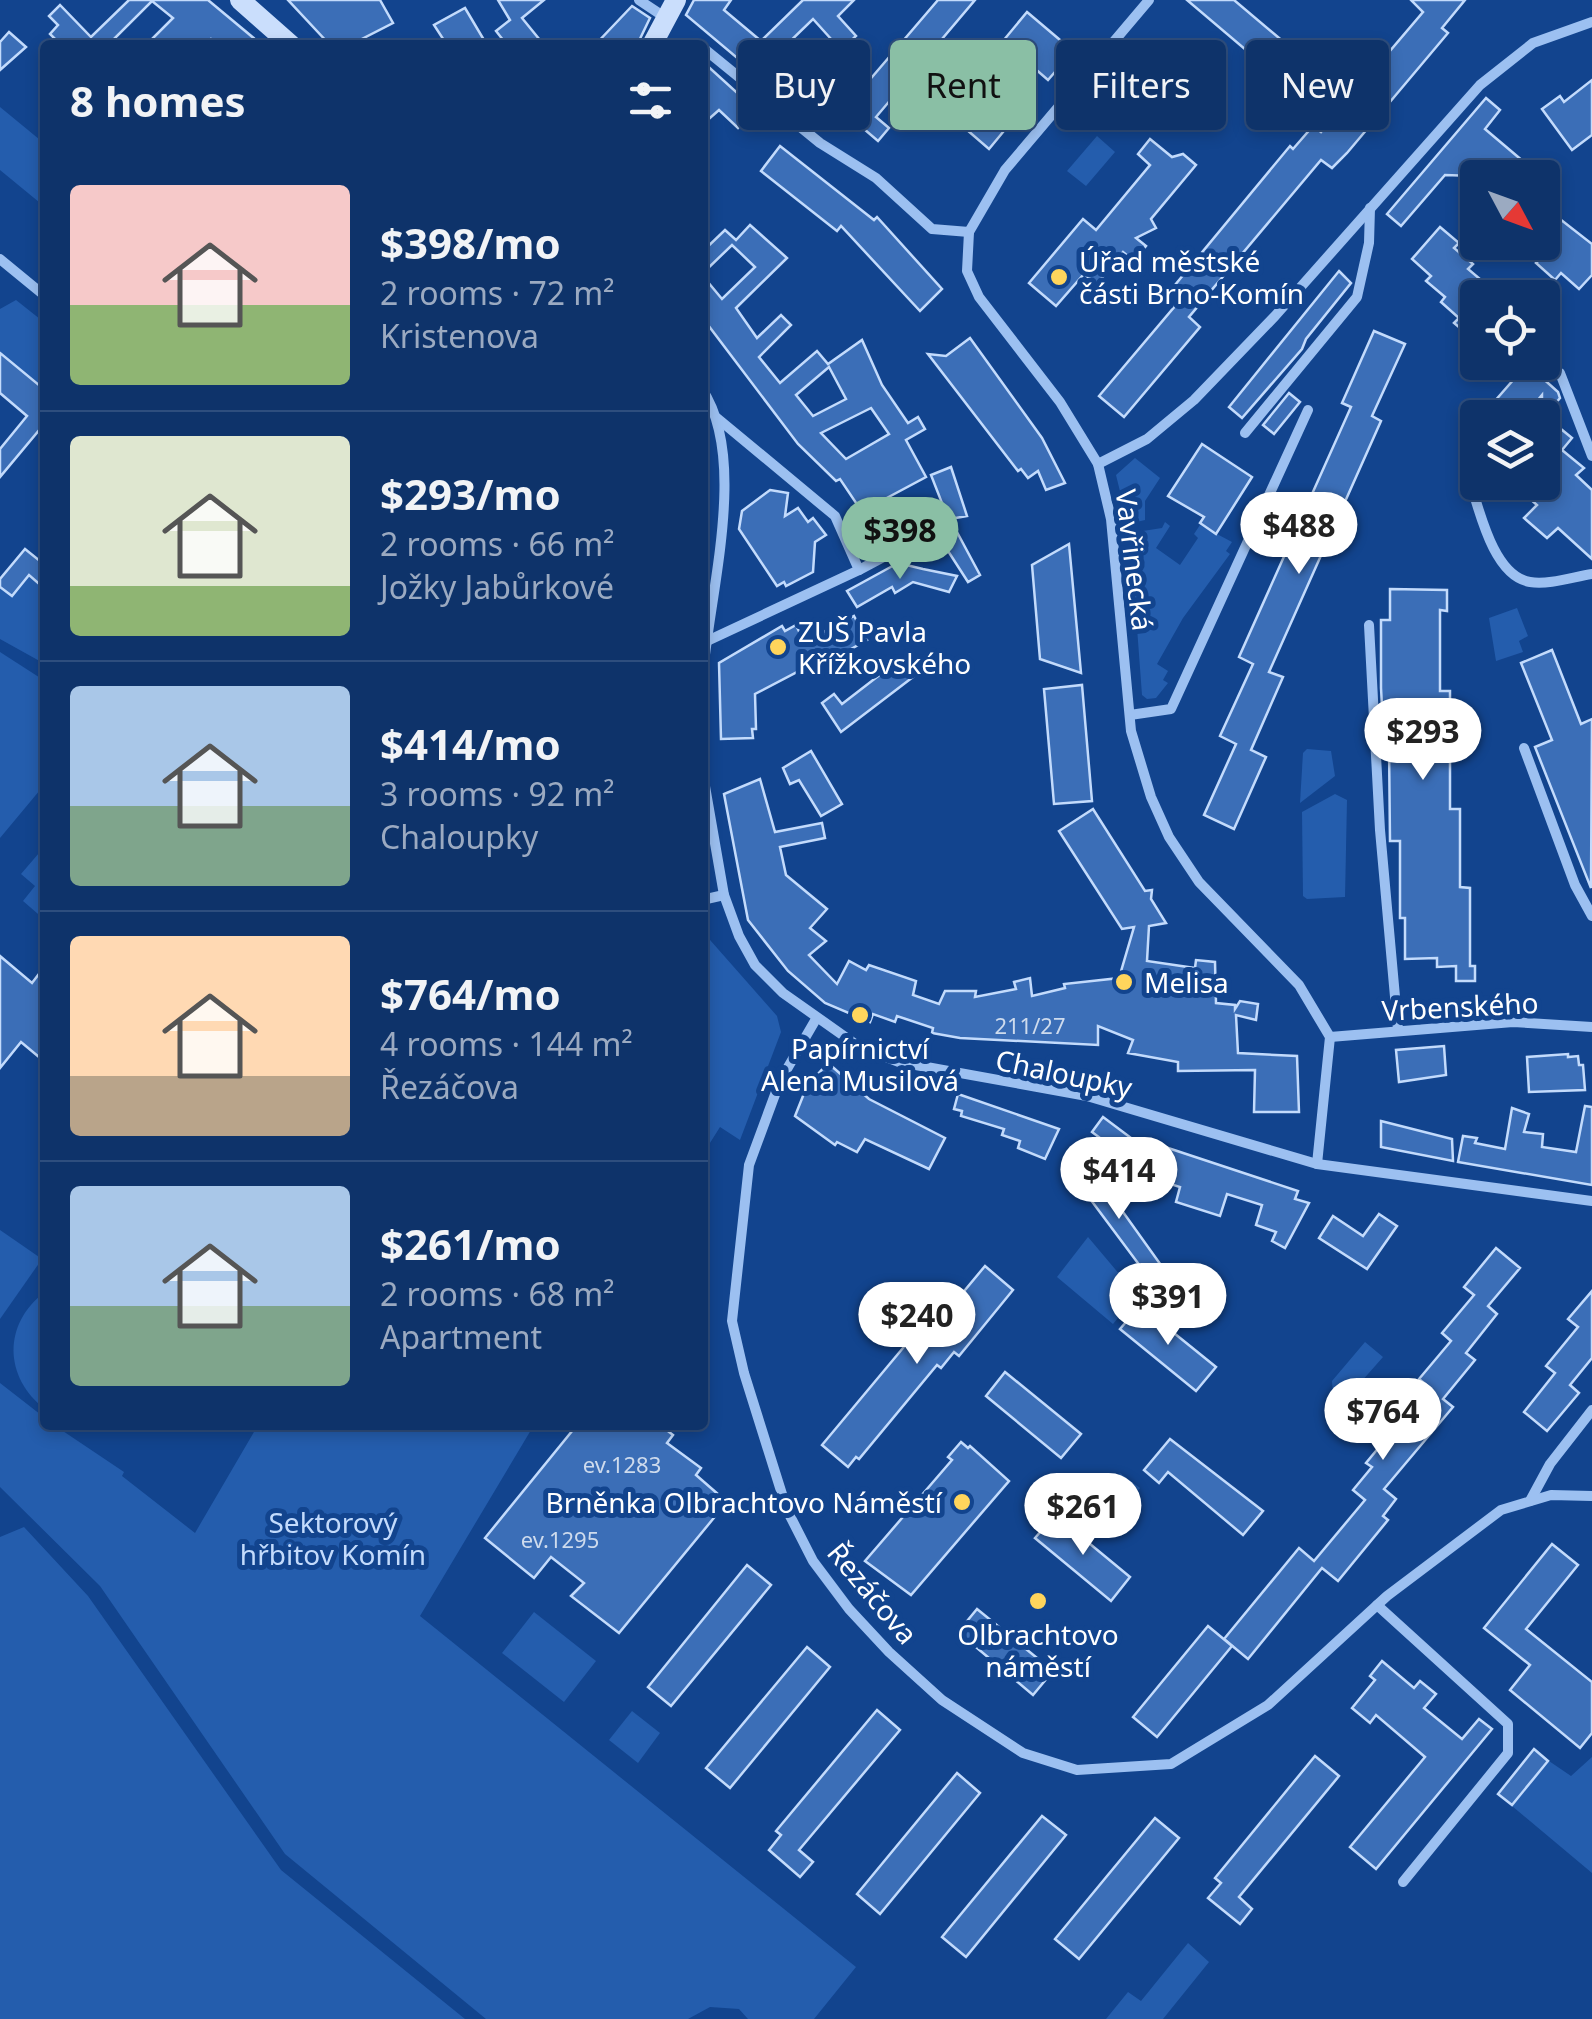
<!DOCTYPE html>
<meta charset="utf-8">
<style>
:root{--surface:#0e336a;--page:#1c3f72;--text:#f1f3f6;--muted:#9baac1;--line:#2e4e7e;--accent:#8abfa5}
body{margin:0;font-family:"Noto Sans",sans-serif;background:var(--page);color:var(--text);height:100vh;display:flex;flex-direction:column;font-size:38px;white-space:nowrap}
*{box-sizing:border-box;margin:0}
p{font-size:32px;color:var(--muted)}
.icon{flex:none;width:55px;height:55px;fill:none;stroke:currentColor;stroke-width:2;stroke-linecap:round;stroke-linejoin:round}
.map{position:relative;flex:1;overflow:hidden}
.sheet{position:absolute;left:40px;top:40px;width:668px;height:1390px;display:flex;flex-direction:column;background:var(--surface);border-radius:10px;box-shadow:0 5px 15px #0003,0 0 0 2px var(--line)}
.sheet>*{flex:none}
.hud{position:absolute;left:738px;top:40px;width:702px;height:90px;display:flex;gap:20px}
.needle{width:65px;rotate:131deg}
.buttons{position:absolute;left:1460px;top:160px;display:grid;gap:20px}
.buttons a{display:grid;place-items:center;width:100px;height:100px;border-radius:10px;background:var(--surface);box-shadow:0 5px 15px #0003,0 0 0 2px var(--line);font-size:50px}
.price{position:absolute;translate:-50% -85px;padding:0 22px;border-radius:35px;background:#fff;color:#222;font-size:32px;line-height:65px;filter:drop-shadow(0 2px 5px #0008)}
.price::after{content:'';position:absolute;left:50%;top:60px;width:30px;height:22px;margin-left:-15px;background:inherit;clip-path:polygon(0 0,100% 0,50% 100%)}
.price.current{background:var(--accent);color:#111}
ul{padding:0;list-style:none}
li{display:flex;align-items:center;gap:30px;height:250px;padding:0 30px}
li+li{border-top:2px solid var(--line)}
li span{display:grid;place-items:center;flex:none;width:280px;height:200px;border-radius:10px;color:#555}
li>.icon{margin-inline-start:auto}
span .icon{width:120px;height:120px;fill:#fffc;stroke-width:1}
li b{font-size:42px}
h2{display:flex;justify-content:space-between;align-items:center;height:120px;padding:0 30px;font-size:42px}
.pill{padding:0 35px;border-radius:10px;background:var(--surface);box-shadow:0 5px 15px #0003,0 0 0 2px var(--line);font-size:35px;line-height:90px}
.pill.current{background:var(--accent);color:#111}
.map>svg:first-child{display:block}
.green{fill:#245dad}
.building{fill:#3b6eb7;stroke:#c3dbfc;stroke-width:2.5;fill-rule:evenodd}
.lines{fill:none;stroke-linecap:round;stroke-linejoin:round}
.street{stroke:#9cc0f1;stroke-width:10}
.secondary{stroke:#cadefc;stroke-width:20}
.poi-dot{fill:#ffd55c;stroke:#12448e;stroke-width:4}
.labels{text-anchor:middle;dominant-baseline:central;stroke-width:10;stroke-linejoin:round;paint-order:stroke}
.number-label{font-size:22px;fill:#cedbed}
.poi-label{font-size:28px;fill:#fff;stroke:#12448e;text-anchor:start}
.street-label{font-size:28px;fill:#fff;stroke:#12448e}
.park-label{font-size:28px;fill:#c3dbfc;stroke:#12448e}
</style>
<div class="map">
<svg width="1592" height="2019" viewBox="0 0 1592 2019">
<rect width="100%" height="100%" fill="#12448e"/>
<g class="green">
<path d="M0,107l45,37v63l-45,-37z"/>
<path d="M1097,136l18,16 -29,34 -19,-15z"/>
<path d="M16,300l29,23v67l-45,-38v-43z"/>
<path d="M1135,458l25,20 -15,23v19l-17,4 -12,-49z"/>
<path d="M1165,522l5,4 -14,22 24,17 18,-27 -4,-4 6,-9 32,17 -6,9 4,3 -47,64 -26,46 11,7 -5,9 5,3 -12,15 -9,1 -5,-4 -12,-162 32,-5z"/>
<path d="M29,575l16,14v75l-45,-25v-52l12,9z"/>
<path d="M1517,608l11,28 -9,5 4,11 -27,9 -7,-43z"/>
<path d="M0,652l45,29v103l-45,54z"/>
<path d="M1307,749l24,2 4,25 -35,27 3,-50z"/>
<path d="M1335,794l12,6 -2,97 -38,2 -4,-3 -1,-84z"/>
<path d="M45,846v74l-22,-19 12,-15 -14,-12z"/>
<path d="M703,932l74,84 4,16 -41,108 -20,-13 -17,27 -1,-170 4,-6 -3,-2z"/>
<path d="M0,1230l42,29 -42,60z"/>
<path d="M1088,1237l49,58 -24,29 -56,-47z"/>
<path d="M45,1292v117c-41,-31 -43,-85 0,-117z"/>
<path d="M1365,1342l18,15 -30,34v11l-18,21 -3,-42z"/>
<path d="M0,1383l45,35v7h9l70,47 -2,4 73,57 63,-108h276l-114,191 436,351 -42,52h-66l-9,-10 -29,-2 -22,12h-202l-201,-165 -185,-268 -100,-99z"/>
<path d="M1120,1473l20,15 -24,30 -20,-15z"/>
<path d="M24,1527l64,69 193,274 184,149h-465v-482z"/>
<path d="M534,1612l62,49 -32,41 -62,-49z"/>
<path d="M632,1711l28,22 -22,30 -29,-23z"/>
<path d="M1592,1757v116l-80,-67 37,-45 22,15z"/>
<path d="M1188,1943l21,19 -46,57h-57l22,-27 13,9z"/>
</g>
<g class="building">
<path d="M129,0h79l54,45h-44l-7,-6 -5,6h-60l27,-27 -21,-17 -44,44h-47l-11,-11 8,-9 -9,-9 11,-11 31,32z"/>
<path d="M288,0h92l13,23 -31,16 8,6h-40z"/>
<path d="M498,0h46l-22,18 22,27h-37l-11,-14 14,-11z"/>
<path d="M694,0h37l-7,10 37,31 42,-41h51l-16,16 18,20 -15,14 -28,-31 -35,34 14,12 -20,22 -86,-72z"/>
<path d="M938,0h37l-99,117 13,11 -11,13 -35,-30z"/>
<path d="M1187,0h47l51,43 -19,24z"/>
<path d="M1411,0h54l-23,28 6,5 -101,120 -15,15 -11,-8 -132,157 11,10 -76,90 -25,-21 76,-90 -10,-9 125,-151 3,3 20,-23 8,6 102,-120z"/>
<path d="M632,6l18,12 -13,27h-42z"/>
<path d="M465,8l22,37h-40l-13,-20z"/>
<path d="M1027,12l46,39 -25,29 -45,-39z"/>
<path d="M9,32l17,15 -26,23v-28z"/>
<path d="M702,61l53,48 -17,19 -19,-18 -17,15z"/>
<path d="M1592,80v55l-20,15 -30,-41 18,-13 4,6z"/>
<path d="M968,81l45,39 -24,29 -45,-39z"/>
<path d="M1486,98l14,12 -15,19 39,33 -4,5 12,11 -87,-3 -44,51 -14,-12z"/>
<path d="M1150,139l22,18 11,-3 13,11 -45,54 5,9 -20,10 10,8 -12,15 -11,-9 -26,32 -13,-10 -28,32 -27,-23 54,-64 13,11 54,-65 -12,-11z"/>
<path d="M780,146l94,74 3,-3 65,72 -22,22 -79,-85 -4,5 -76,-60z"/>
<path d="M1542,205l50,39v31l-13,14 -18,-16 -6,7 -19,-17 4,-4 -19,-17h21z"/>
<path d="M750,225l37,33 -51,50 21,30 24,-23 10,10 -32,32 21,26 37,-32 11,13 34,-24 20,45 26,38 10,-6 7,12 -19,11 20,37 -41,22 13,24 44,-20 -11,-28 20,-8 16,49 -17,3 30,56 -12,7 -36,-56 -47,20 -45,-67 -4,2 -38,-37 -96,-127v-42l20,24 33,-32 -23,-22 -30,29v-22l23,-22 11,10zM829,367l17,32 -33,17 -17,-21zM871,408l18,26 -43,25 -25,-26z"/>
<path d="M1440,227l19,16 -5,5 19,16 -5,5 19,16 -9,13v45l-24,-20 5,-5 -18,-16 4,-5 -19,-16 5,-5 -19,-17z"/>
<path d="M1339,271l12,12 -45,56 -4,10 -60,69 -13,-11z"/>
<path d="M1374,331l31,13 -33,72 9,5 -112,251 14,5 -32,73 15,7 -32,72 -30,-14 32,-71 -16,-8 33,-72 -14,-7 112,-250 -9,-4z"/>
<path d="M970,338l72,100 23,45 -19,7 -8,-19 -10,7 -7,-9 -3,2 -90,-117 18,2z"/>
<path d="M0,353l45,37v33l-45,54v-28l27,-33 -27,-23z"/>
<path d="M1529,362h8l8,8 -6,5 19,17 2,6 -15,18 27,22 -10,12 22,18 -8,7 16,15v69l-34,-31 -11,10 -23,-20 13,-13 -26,-23h31v-87l-19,23h-43z"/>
<path d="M1289,393l11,9 -26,32 -11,-9z"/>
<path d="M1202,444l50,33 -36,57 -16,-11 4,-6 -36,-21z"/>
<path d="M770,490l18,3 -3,23 13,-8 10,14 5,-4 13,17 -11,7 -2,30 -27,14 -2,-4 -7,4 -38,-57 3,-18z"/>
<path d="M1069,544l12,129 -41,-14 -8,-94z"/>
<path d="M25,549l20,16v24l-16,-14 -17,21 -12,-9v-8z"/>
<path d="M898,563l25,6 34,7 -8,16 -36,-10 -18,11 -3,-6 -35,20 -10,-16z"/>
<path d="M1390,589l57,1v21l-7,-1v81h10v118h10v78l10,1v78h5v15h-19v-15l-19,1v-9l-32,1v-41h-5v-77h-10l-1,-98h-5l-3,-55v-68h9z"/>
<path d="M854,616l13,24 -57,32 -7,-3 -48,25 1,35h-4l1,9 -32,1 -2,-76 63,-37 3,5 11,-6 8,17z"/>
<path d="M1552,650l29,74 11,-5 -1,169 -56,-141 17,-7 -31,-77z"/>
<path d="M899,660l14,17 -72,55 -19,-29 12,-9 8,10z"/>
<path d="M1082,685l10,116 -38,3 -10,-115z"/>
<path d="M811,751l31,53 -21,12 -22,-36 -9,4 -7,-16z"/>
<path d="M760,779l15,53 47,-9 3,15 -45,9 6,28 41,34 -17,19 16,13 -17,14 28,29 12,-23 17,9 3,-5 47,16 -3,14 26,9 6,-13h31l-1,6 41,-8 -2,-7 16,-4 2,18 33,-8 -1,-4 55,-6 15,-51 -12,2 -63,-98 34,-22 52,82 7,-1 -1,9 15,24 -17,3 -2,35 48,7 1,-8 19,2 1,41 19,2v4l5,-8 18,3 -2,16 -20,-5 2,38 59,3 2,56h-45l1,-42 -77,1v-9l-50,-9 5,-13 -35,-14v19l-138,-7 -28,-5 1,-5 -36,-12 -2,6 -22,-8 -3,8 -45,-19 -37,-32 -40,-51 -24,-126z"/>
<path d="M0,956l32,27 13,-17v96l-24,-20 -21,26z"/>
<path d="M1444,1046l2,29 -47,7 -3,-32z"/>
<path d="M1568,1054v3l10,-1 1,9h4l2,25 -56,2 -2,-35z"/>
<path d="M828,1063l41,36 76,39 -16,31 -64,-30 -8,13 -20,-10 -2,3 -40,-29 12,-30z"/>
<path d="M958,1094l101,35 -14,30 -27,-11 2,-7 -18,-6 2,-6 -43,-13 1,-5 -8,-2z"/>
<path d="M1585,1106l7,1v78l-134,-23 5,-26 14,2 -2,5 30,6 7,-41 17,6 -5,18 19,2 -1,13 34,5z"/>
<path d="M1103,1117l40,30 -11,15 -40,-30z"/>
<path d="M1381,1121l71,18 1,22 -72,-14z"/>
<path d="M1162,1146l136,45 -3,8 14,4 -24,45 -13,-7 4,-9 -20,-7 6,-20 -35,-11 -7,22 -44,-14 4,-15 -28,-9z"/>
<path d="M1082,1163h6l80,112 -11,7h-5l-73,-98 -8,-14z"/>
<path d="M1379,1214l18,12 -30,43 -48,-31 14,-22 30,20z"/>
<path d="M1496,1248l24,20 -32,38 9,8 -31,39 9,7 -32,39 10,8 -69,82 12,10 -13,17 5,4 -50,61 -16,-13 -74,91 -24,-20 75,-91 15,13 51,-61 -12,-10 19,-23 -6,-4 63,-76 -10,-8 32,-38 -9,-8 32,-38 -10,-8z"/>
<path d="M985,1266l28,24 -54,66 -5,-4 -13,16 -4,-3 -78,94 -3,-2 -8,10 -26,-22 86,-103 8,7z"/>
<path d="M1592,1291v67l-22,27 9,8 -32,38 -23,-19 31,-39 -9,-7 32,-39 -10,-8z"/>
<path d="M1138,1308h5l73,59 -20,24 -76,-62z"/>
<path d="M1005,1372l76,62 -20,24 -75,-62z"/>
<path d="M577,1425h83l13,10 -6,8 34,25 -5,7 31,27 -108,131 -48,-37 13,-13 -33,-26 -17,21 -49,-40z"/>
<path d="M1170,1439l93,72 -20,24 -75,-63 -9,11 -15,-13z"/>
<path d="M961,1442l7,6 2,-2 39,35 -98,114 -46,-34 87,-101 -4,-3z"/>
<path d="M1055,1515l75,62 -19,24 -76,-63z"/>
<path d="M1552,1544l26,21 -52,64 66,53v51l-12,15 -70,-58 20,-25 -46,-37z"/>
<path d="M747,1565l24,20 -100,121 -23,-19z"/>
<path d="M977,1609l76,62 -20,24 -75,-63z"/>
<path d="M1208,1626l24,20 -75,91 -24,-20z"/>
<path d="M807,1647l23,20 -100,121 -24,-20z"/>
<path d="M1382,1661l32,27 6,-7 16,13 -12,14 38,31 17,-20 13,10 -116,140 -26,-22 75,-90 -49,-42 -6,8 -18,-15 23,-28 -5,-4z"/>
<path d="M877,1710l23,20 -101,120 14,12 -13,15 -31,-27 12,-15 -5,-4z"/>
<path d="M1534,1749l14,12 -36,44 -14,-11z"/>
<path d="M1315,1756l24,20 -100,121 13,12 -12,15 -32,-26 13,-15 -6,-5z"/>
<path d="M957,1773l23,20 -100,121 -23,-20z"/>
<path d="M1042,1816l24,19 -100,122 -24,-20z"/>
<path d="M1155,1818l24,20 -100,121 -24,-20z"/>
</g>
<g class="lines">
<g class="street">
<path d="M639,0l27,18"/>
<path d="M1149,0l-144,170 -36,62 -2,39 12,26 81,105 38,62 13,55 20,212 20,66 18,40 30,45 100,103 31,52 -13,127"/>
<path d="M702,47l118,96 56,35 56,51 37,3"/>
<path d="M801,127l22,-24"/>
<path d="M0,259l45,37"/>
<path d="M1560,373l32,83"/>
<path d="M702,389c48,72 5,212 0,295"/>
<path d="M1245,433l112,-136 12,-54 1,-35"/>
<path d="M1098,464l49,-25 47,-39 81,-84 205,-231 53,-42 59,-21"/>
<path d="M1469,478c10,31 24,98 61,104 19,3 43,-5 62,-8"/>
<path d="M859,570l30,-16"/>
<path d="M1369,625l11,205 18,200"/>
<path d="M705,642l154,-72 -24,-54 -118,-98"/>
<path d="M1130,715l41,-6 137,-299"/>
<path d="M1524,748l51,137 17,31"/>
<path d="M702,769l22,126 15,41 16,29 28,28 75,53 41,16 188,34 230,68 275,37"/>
<path d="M702,900l22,-5"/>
<path d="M816,1019l-36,62 -31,84 -17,156 12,52 43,137 26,51 36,48 40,43 53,48 81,53 54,17 94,-6 97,-59 119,-109 114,-86 50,-15 41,1"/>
<path d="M1330,1037l183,-15 79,5"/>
<path d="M1530,1501l20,-37 42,-54"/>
<path d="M1377,1605l131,119v29l-105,129"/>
</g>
<g class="secondary">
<path d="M240,0l51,45"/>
<path d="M652,45l24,-45"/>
</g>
</g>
<g class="poi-dot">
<circle cx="1059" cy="277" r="10"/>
<circle cx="778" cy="647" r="10"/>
<circle cx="1124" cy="982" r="10"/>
<circle cx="860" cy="1015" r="10"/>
<circle cx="962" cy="1502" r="10"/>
<circle cx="1038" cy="1601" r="10"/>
</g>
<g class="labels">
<g class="number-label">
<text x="1030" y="1025">211/27</text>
<text x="622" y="1464">ev.1283</text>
<text x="560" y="1539">ev.1295</text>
</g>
<g class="poi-label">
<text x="1079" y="261">Úřad městské<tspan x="1079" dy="32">části Brno-Komín</tspan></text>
<text x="798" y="631">ZUŠ Pavla<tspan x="798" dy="32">Křížkovského</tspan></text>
<text x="1144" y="982">Melisa</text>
<text x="860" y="1048" text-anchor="middle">Papírnictví<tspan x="860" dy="32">Alena Musilová</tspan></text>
<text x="942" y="1502" text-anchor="end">Brněnka Olbrachtovo Náměstí</text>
<text x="1038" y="1634" text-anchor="middle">Olbrachtovo<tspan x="1038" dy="32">náměstí</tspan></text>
</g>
<g class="street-label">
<text transform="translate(1135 560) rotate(83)">Vavřinecká</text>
<text transform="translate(1460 1006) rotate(-3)">Vrbenského</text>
<text transform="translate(1064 1073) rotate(12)">Chaloupky</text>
<text transform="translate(873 1593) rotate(50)">Řezáčova</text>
</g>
<g class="park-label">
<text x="333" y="1522">Sektorový<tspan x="333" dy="32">hřbitov Komín</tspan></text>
</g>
</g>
</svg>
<div class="buttons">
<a><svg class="needle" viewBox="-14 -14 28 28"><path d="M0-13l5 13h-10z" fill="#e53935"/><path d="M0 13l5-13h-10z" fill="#9baac1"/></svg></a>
<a><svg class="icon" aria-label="locate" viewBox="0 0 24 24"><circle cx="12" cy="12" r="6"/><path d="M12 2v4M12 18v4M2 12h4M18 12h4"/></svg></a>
<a><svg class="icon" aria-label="layers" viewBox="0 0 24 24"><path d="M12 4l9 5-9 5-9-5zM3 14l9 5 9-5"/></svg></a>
</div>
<b class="price" style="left:1299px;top:577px">$488</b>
<b class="price current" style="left:900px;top:582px">$398</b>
<b class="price" style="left:1423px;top:783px">$293</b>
<b class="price" style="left:1119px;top:1222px">$414</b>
<b class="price" style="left:1168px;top:1348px">$391</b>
<b class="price" style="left:917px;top:1367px">$240</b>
<b class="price" style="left:1383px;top:1463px">$764</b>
<b class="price" style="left:1083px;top:1558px">$261</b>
<div class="hud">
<a class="pill">Buy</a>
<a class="pill current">Rent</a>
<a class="pill">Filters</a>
<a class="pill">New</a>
</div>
<section class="sheet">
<h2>8 homes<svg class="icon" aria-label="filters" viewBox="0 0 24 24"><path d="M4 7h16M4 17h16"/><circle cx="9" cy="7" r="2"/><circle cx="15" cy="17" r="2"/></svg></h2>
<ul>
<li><span style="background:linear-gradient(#f6c9c9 60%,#8fb573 0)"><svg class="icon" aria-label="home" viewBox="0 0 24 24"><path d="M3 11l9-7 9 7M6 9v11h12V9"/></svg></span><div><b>$398/mo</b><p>2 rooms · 72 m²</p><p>Kristenova</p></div></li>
<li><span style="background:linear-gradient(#dfe7d0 75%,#8fb573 0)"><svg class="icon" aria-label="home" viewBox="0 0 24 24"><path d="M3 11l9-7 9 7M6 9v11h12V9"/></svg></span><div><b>$293/mo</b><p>2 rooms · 66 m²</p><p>Jožky Jabůrkové</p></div></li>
<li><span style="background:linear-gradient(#a9c7e8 60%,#7fa58c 0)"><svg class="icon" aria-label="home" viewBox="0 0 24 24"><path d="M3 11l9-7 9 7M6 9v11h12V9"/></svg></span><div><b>$414/mo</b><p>3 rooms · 92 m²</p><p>Chaloupky</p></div></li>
<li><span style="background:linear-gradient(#ffd9b3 70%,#b9a48a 0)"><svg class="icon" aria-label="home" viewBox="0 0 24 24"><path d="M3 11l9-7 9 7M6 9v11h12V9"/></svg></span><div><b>$764/mo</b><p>4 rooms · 144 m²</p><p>Řezáčova</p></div></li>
<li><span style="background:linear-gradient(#a9c7e8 60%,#7fa58c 0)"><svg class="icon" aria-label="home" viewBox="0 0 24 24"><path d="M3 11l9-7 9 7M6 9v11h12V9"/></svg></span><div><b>$261/mo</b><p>2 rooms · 68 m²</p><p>Apartment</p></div></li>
</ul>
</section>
</div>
